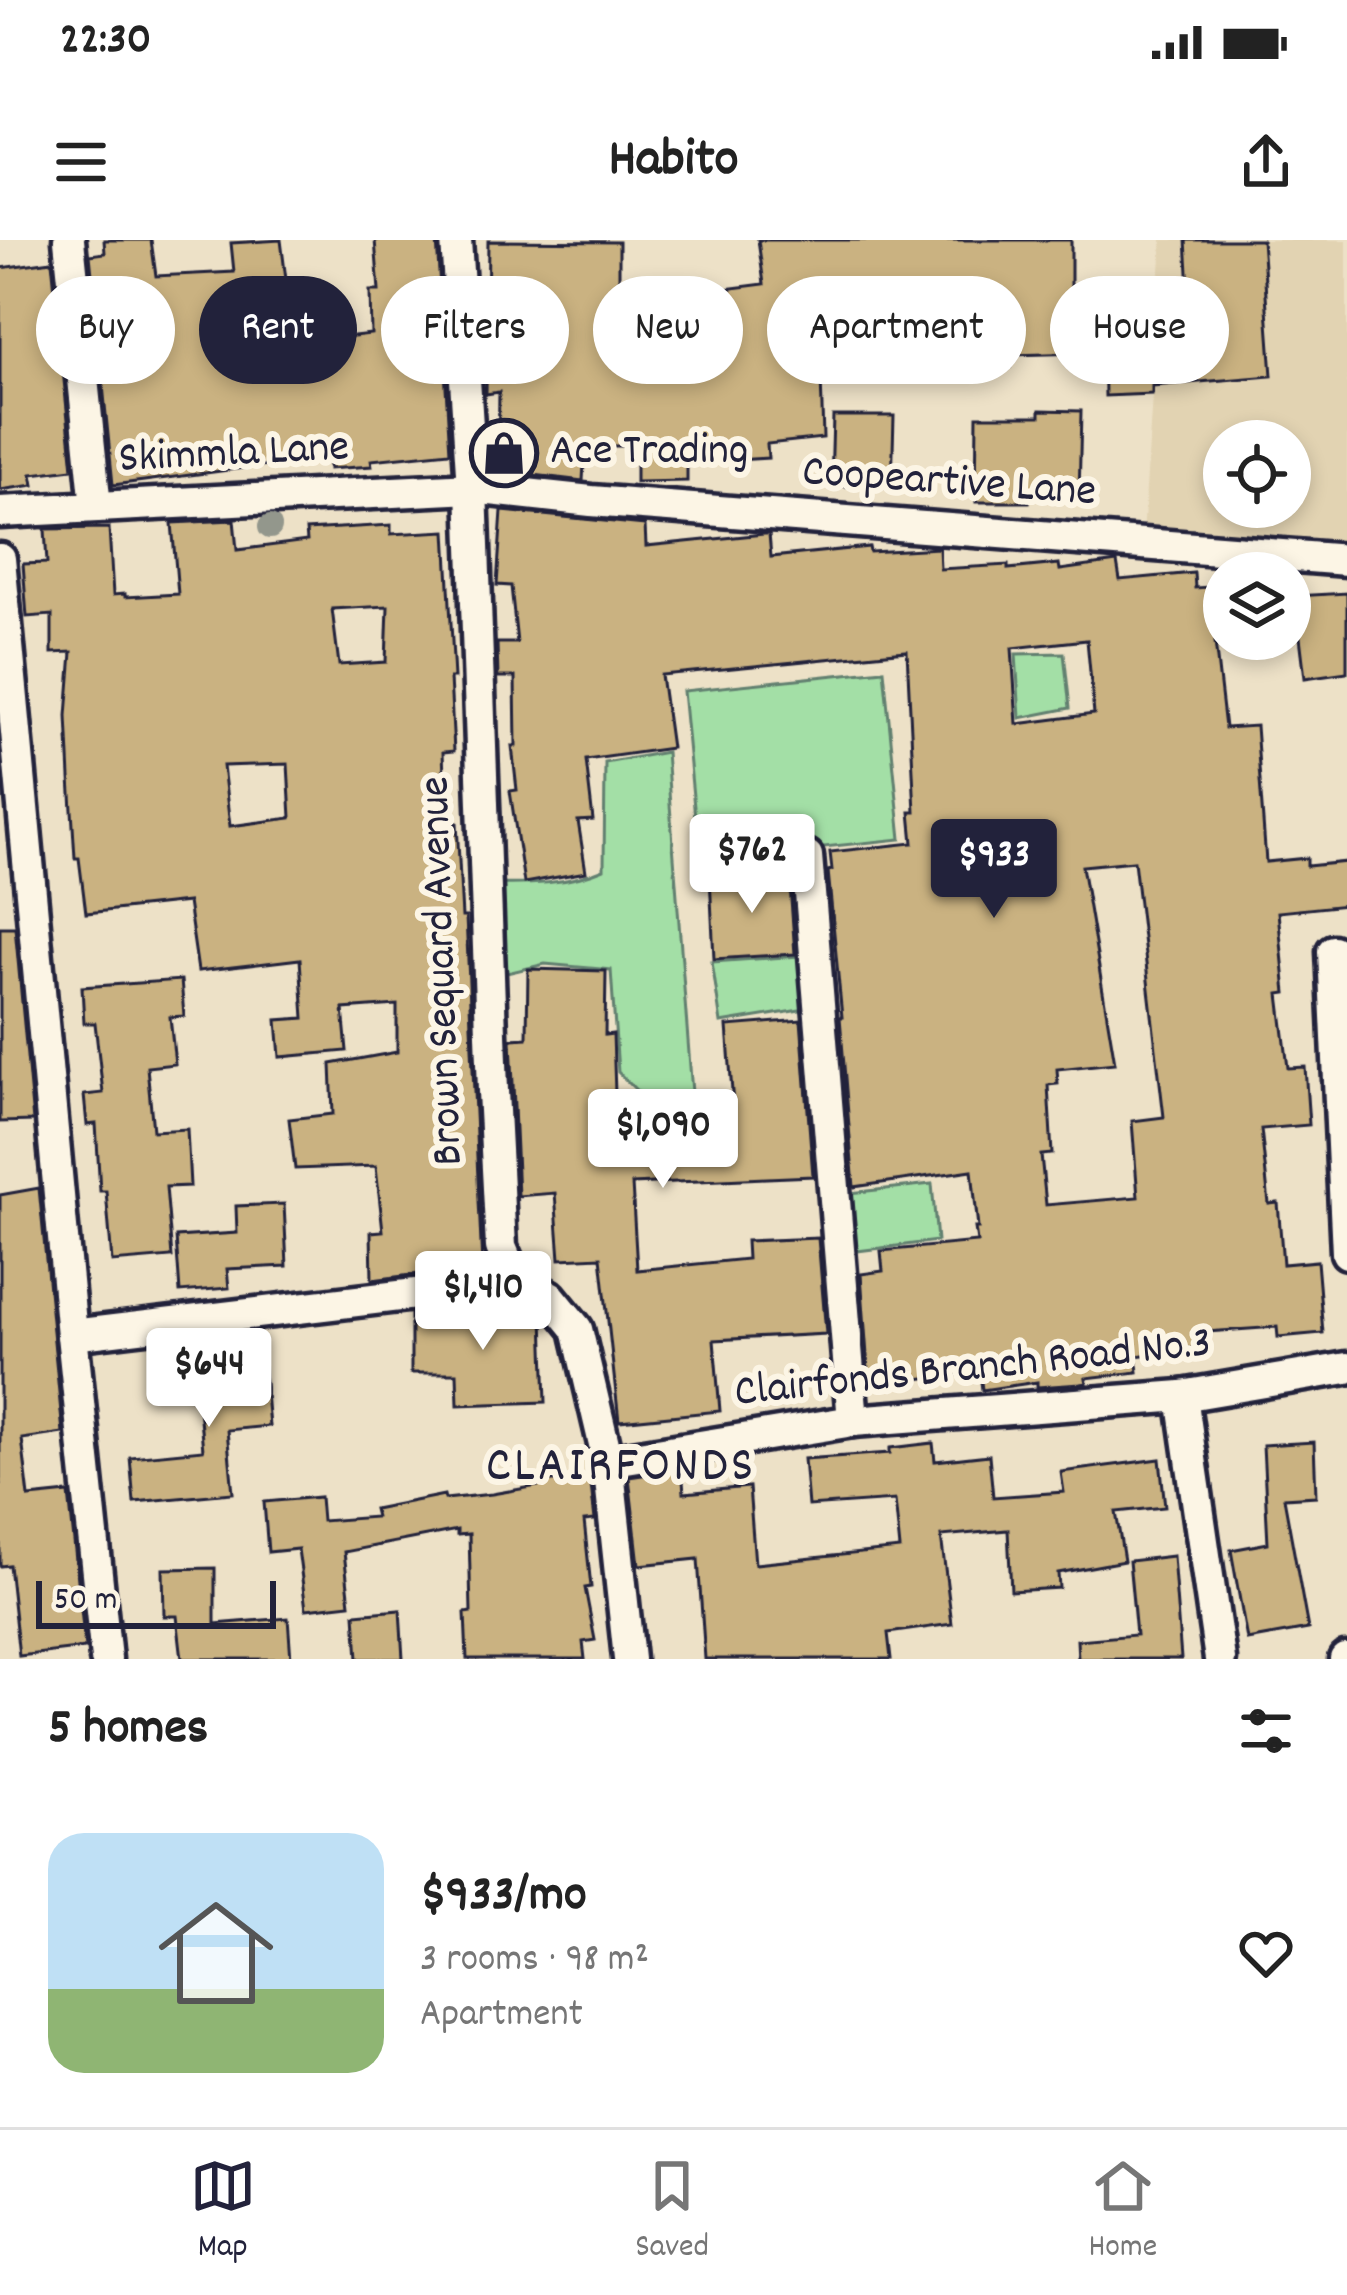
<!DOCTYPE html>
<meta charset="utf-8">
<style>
:root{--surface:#fff;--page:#f2f2f2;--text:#222;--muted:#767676;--line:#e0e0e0;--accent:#22223b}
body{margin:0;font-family:Dekko,sans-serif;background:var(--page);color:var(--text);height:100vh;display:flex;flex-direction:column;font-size:45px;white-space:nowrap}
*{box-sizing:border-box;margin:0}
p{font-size:39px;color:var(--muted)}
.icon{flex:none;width:66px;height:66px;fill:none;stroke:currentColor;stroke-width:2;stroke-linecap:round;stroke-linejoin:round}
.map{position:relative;height:1419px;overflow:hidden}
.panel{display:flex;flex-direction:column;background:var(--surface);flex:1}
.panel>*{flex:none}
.top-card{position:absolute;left:36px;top:36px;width:1275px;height:108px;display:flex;gap:24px}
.controls{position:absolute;left:1203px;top:180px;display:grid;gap:24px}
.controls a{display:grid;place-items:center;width:108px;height:108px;border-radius:50%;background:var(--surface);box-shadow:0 6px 18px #0003;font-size:60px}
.scale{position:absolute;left:36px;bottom:30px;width:240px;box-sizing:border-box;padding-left:12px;border:6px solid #22223b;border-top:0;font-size:33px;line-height:42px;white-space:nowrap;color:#22223b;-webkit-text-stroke:9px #fcf5e5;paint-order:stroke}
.price{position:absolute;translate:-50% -102px;padding:0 27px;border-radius:12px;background:#fff;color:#222;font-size:39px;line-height:78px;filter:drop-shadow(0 3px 6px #0008)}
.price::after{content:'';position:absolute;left:50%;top:72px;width:36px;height:27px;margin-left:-18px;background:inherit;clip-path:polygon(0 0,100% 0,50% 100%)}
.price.current{background:var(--accent);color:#fff}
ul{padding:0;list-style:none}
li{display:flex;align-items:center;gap:36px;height:300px;padding:0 48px}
li span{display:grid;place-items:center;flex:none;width:336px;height:240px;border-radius:36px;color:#555}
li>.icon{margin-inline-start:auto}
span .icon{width:144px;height:144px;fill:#fffc;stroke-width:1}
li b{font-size:51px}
h2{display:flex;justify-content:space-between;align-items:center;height:144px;padding:0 48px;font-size:51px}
.tag{padding:0 42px;border-radius:54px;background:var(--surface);box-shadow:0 6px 18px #0003;font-size:42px;line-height:108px}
.tag.current{background:var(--accent);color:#fff}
.status{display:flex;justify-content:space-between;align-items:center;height:84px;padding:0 60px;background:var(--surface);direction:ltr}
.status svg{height:33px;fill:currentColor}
header{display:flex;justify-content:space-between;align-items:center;height:156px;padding:0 48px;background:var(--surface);font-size:54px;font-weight:700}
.menu{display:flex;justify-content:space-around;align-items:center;height:168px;border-top:3px solid var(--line);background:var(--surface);font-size:33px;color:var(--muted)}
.menu a{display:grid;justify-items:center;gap:6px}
.menu .current{color:var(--accent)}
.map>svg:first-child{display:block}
.built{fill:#e2d3b2;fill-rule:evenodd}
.green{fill:#a3dfa6;stroke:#628070;stroke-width:3}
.building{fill:#cab281;stroke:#22223b;stroke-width:3;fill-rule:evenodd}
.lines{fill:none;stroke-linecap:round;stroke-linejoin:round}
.minor-casing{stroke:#22223b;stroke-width:39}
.minor{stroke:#fcf5e5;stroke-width:30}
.tree{fill:#93978c}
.labels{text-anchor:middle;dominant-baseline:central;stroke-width:12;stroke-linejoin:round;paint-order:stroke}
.poi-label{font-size:45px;fill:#22223b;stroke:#fcf5e5;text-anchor:start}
.street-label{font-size:45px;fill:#22223b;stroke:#fcf5e5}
.quarter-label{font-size:51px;letter-spacing:3px;fill:#22223b;stroke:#fcf5e5}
</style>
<div class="status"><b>22:30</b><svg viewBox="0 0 49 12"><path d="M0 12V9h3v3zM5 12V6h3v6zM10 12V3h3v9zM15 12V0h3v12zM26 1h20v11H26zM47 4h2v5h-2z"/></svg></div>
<header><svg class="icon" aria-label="menu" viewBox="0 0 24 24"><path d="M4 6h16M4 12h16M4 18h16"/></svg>Habito<svg class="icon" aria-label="share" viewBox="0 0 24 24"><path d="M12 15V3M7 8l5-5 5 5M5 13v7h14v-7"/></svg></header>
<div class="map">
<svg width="1347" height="1419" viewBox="0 0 1347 1419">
<rect width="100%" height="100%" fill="#ede1c7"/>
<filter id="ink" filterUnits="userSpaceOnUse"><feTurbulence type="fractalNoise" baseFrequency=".00833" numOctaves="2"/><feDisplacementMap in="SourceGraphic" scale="24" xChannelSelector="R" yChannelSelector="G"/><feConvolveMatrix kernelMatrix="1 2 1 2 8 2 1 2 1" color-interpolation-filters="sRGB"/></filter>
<g filter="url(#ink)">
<path class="built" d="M1162,0h185v309l-204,-13zM1224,201h66v66h-66z"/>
<g class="green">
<path d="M1064,413l6,55 -50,10 -4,-64z"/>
<path d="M884,430l17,169 -202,21 -16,-169z"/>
<path d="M666,512l26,341 -47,6 -27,-27 -7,-102 -66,-6 -51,12 -6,-92c40,1 79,1 116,-15l1,-106z"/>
<path d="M800,716l6,53 -85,14 -9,-61z"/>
<path d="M932,944l5,57 -80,10 -8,-58z"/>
</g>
<g class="building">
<path d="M104,0h47l5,36 78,-4 -3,-29 50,-3 13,103 77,-9 -1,-43h9l-4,-51h62l13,212 -79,8 1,6 -43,3v-12l-216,28 -23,-230 15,-2z"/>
<path d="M758,0h313v49l12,-1 1,65 -74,2 1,12 -190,10 2,61 -56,6 1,14 -81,5v18l-51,1v-36h-51l-2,35 -74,-9 -11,-13 1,-67 -13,2 2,-153 131,1v56l83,1 -1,-7 63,-8z"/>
<path d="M1186,0h76l10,136 -120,10v8l-47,2 -1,-58 88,-1z"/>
<path d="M52,21l21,208 -41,5 2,11 -34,5v-222z"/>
<path d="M1040,170l41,1 -2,87 -50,-1v5h-53l1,-86h63z"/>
<path d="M833,176h61l-2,71 -61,-1z"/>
<path d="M502,271l143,14 1,21 118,-12h5l2,23 98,-10 1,5 69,-4 1,21 68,-4v4l51,-5 1,6 57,-8 3,18 74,-7 1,15 29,-2v55l-9,1 10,86 31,-2 10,136 41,-4v8l40,-4v43l-69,7 8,81 -7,1 9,74 17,-1 4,58 -48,4 8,75 9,-1 5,61 34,-3 6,72 -45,4 -1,-10 -70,5 1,14 -72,10 2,16 -52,6 1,5 -6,1 -44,3v-5l-55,8 -2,-17 -111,10 -8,-109 22,-3 -2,-20 96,-9 -2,-14h3l-6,-58 -118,17 -14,-170h2l-14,-146 4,-1 -2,-18 83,-9 -3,-31h5l-8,-161 -246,24 10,73 -85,12 7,60 -15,1 8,51 -62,11 -14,-92 7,-1 -5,-44h4l-1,-69h-17l-1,-34h20l-6,-57 -14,-1zM1087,400l7,74 -77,10 -5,-76zM1134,621l30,256 -32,4 6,76 -92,8 -5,-50 11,-1 -4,-69 10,-1 -1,-15 58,-6 -33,-197z"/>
<path d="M234,280l3,30 70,-9 -1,-11 85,-5v9l55,-3 8,147h-4l4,73 -11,1 3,72 11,-1 5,94h4l16,349 -110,14 -1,-48 12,-1 -7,-65 -81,3 -6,-50 44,-5 -2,-50 66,-12v-47l-54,4 4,42 -67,6 -3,-37 27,-2 -4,-59 -102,12 -10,-69 -102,11 -7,-55h-4l-5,-80 -3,-62 5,-64 -20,1v-38l-25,2 -4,-53 24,-1 -2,-34 64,-1 4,67 12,-1v3l53,-3 -6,-71zM388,366l-2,56 -47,3 -7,-56zM288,524l3,54 -61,8 -7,-60z"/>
<path d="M1347,353v79l-42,6 -10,-82z"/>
<path d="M789,633l6,81 -81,5 -4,-82z"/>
<path d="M0,687h15l18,194 -33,1z"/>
<path d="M528,729l78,2 -1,64 8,-1 3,89 118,-5 -7,-92 74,-6 12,156 -181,8 5,86 110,-11 -1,-18 72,-3 8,96 -112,6 6,71 -101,10 -18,-164 -41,2 -5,-66 -37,3 -7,-157 16,-1z"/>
<path d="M181,740l3,36 -14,1 5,47 -28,3 6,64 34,-2 3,57 -24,1 6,70 -60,5 -6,-71h-6l-4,-67 -9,1 -3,-30 19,-2 -8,-70h-11l-2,-36z"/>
<path d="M39,948l24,245 -41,6 7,58 40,-4 16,155 -66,8 -10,-91 -9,1v-371z"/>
<path d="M284,964l3,62 -60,3 2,19 -49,4 -4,-55 61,-4 -1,-27z"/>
<path d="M483,1066v6l51,-1 9,8 3,83 -88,3 -1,-32h-46v-59z"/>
<path d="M262,1109l7,77 -42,4 6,63 -99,9 -4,-45 73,-7 -9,-94z"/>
<path d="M1314,1202l2,54 -32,2 24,131 -61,11 -16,-90 37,-7 -5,-98z"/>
<path d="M933,1203l2,18 54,-6 4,42 71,-5 -3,-20 99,-13 5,48 -49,5 8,49 -66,12 1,15 -48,3 -3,-61 -67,6 11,88 -64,9 3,26h-186l-7,-100 -59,6 -10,-88 53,-8 2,24 65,-6 6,77 145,-15 -5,-49 -87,6 -4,-47 86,-6v-5z"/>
<path d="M590,1236l5,44 -11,1 7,66 -6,1 10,52 -12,2 2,17h-118l-2,-46 6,-1 -2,-78 -12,1v-5l-113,22 6,52 -44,5 -8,-60 -30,3 -4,-50 56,-5 2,24 54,-4 -2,-8 70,-14 1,4 47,-5 46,-8v-3z"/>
<path d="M1173,1316l8,103h-103l-1,-19 59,-5 -7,-74z"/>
<path d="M215,1328v56l73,-6 3,41h-109l-5,-43h-13l-1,-47z"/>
<path d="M400,1370l3,49h-45l-3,-45z"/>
</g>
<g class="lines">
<g class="minor-casing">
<g id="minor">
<path d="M69,0l27,267"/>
<path d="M456,0l16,248 21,603 8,156 15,35 34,14 27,33 31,132 21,198"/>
<path d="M0,272l472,-24 119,13 756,59"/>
<path d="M0,319l72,776 34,324"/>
<path d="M807,616l46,565"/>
<path d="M1333,711l14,302"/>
<path d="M72,1095l444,-53"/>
<path d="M1182,1156l38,263"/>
<path d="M608,1221l245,-40 329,-25 165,-28"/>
<path d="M1345,1419h2"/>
</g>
</g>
<use href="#minor" class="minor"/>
</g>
<circle class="tree" cx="270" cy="287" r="12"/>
</g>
<defs>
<g id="shop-ring" transform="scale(3.45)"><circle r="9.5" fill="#fcf5e5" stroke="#22223b" stroke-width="1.5"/><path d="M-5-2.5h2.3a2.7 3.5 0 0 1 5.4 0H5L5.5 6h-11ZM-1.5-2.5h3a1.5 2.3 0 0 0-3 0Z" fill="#22223b"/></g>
</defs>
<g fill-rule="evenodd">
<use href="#shop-ring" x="504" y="213"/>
</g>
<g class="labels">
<g class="poi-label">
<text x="550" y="213">Ace Trading</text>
</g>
<g class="street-label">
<text transform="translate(234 215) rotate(-3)">Skimmla Lane</text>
<text transform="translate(949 244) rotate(4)">Coopeartive Lane</text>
<text transform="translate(444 731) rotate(-92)">Brown Sequard Avenue</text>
<text transform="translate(973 1130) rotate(-6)">Clairfonds Branch Road No.3</text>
</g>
<g class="quarter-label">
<text x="621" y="1229">CLAIRFONDS</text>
</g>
</g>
</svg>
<div class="controls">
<a><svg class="icon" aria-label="locate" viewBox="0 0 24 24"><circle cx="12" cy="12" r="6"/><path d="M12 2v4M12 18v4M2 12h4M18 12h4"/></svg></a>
<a><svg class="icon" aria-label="layers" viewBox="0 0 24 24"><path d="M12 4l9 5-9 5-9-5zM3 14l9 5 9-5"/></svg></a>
</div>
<div class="scale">50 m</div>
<b class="price" style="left:752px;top:676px">$762</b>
<b class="price current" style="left:994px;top:681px">$933</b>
<b class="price" style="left:663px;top:951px">$1,090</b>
<b class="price" style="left:483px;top:1113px">$1,410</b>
<b class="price" style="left:209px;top:1190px">$644</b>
<div class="top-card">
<a class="tag">Buy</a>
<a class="tag current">Rent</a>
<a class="tag">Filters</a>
<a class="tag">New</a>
<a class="tag">Apartment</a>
<a class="tag">House</a>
</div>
</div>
<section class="panel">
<h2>5 homes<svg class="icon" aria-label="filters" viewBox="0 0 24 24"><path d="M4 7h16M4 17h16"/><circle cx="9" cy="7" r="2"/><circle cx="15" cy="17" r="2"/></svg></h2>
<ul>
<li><span style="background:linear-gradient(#bfe0f5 65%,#8fb573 0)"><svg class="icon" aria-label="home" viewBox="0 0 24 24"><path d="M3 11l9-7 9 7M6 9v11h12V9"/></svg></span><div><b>$933/mo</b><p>3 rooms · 98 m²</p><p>Apartment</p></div><svg class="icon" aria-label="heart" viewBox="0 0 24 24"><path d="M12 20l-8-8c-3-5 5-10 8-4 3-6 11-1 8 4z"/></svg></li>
</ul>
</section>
<nav class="menu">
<a class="current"><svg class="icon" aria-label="map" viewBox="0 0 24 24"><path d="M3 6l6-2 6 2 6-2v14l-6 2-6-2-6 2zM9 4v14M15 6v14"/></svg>Map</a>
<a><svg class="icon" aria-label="saved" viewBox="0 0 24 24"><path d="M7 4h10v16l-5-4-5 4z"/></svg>Saved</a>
<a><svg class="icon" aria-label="home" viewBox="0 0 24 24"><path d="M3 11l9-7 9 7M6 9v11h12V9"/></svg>Home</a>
</nav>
